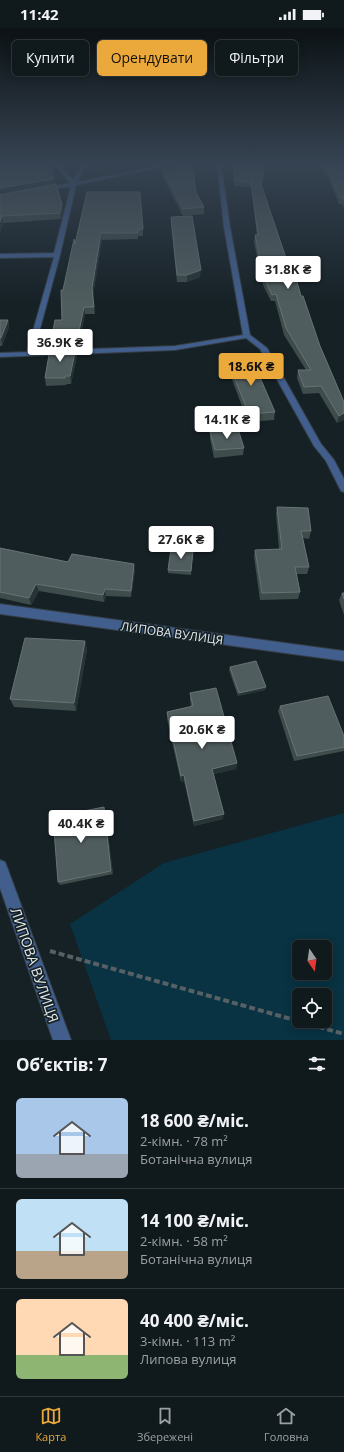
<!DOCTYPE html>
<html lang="uk">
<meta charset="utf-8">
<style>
:root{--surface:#10191c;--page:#1e2629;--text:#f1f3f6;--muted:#9ca0a3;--line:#30383b;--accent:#eca93b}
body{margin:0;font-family:"Open Sans",sans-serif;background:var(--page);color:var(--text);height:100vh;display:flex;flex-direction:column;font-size:15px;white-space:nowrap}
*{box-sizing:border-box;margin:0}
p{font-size:13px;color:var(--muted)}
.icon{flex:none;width:22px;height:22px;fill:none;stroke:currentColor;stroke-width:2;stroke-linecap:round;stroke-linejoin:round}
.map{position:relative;height:1012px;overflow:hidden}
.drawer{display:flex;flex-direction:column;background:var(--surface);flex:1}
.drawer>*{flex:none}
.banner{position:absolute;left:12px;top:12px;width:320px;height:36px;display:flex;gap:8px}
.needle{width:26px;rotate:167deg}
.fabs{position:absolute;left:292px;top:912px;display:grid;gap:8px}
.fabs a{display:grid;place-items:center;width:40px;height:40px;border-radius:6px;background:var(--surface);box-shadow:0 2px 10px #0003,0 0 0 1px var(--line);font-size:20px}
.price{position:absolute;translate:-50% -34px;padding:0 9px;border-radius:4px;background:#fff;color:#222;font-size:13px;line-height:26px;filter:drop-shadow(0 1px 2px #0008)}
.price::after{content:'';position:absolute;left:50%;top:24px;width:12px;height:9px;margin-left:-6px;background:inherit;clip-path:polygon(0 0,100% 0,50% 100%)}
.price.active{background:var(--accent);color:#111}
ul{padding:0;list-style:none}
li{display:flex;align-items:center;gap:12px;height:100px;padding:0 16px}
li+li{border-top:1px solid var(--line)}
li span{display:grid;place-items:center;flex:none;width:112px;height:80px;border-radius:6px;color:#555}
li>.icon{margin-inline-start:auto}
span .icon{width:48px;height:48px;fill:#fffc;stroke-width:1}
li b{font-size:17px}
h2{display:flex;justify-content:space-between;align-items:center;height:48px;padding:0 16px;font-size:17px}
.tag{padding:0 14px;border-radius:6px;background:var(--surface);box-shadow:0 2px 10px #0003,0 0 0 1px var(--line);font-size:14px;line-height:36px}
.tag.active{background:var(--accent);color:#111}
.status{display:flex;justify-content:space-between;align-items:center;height:28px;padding:0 20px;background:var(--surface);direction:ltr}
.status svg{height:11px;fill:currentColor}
.tabs{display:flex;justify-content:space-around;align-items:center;height:56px;border-top:1px solid var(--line);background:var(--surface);font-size:11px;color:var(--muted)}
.tabs a{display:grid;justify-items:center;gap:2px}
.tabs .active{color:var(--accent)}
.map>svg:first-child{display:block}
.green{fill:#093242;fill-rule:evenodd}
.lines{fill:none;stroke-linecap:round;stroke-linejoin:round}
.minor-casing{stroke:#333d42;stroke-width:2}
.path{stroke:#576165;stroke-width:4;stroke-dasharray:6 3;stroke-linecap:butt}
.minor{fill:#415e8d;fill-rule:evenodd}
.wall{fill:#3e4c4c}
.shaded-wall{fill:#273436}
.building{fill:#505d5e;stroke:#677374}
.labels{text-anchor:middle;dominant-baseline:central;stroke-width:3.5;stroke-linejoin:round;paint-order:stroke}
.street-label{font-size:12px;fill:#e4ebee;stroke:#162126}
.near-street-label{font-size:14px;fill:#e4ebee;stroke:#162126}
</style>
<div class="status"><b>11:42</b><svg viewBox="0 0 49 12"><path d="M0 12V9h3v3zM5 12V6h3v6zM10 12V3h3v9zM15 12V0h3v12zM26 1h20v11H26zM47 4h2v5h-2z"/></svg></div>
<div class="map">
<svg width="344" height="1012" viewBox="0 0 344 1012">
<rect width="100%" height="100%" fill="#162126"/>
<path class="green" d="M344,785v227h-233l-41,-116 94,-61zM299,919h26v26h-26zM299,967h26v26h-26z"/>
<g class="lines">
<g class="minor-casing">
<g id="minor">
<path d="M53,135h4l16,17 9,-17h4l-8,19 94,-19h7l-103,22 -16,70 -26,96 141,-5 68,-11 -19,-108 -7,-64h4l9,64 20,108 17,13 54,96 13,16 10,19v13l-3,-1 -15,-30 -12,-15 -54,-97 -14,-11 -71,12 -175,7v-4l27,-1 27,-95 -54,1v-4l54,-1 17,-67 -30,5v-2l29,-6z"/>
<path d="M0,576l344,47v10l-344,-47z"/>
<path d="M0,832l5,2 2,5 64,173h-18l-53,-152z"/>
</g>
</g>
<path class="path" d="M50,923l294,83"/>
<use href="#minor" class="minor"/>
</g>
<g class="wall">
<path d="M0,135l55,21 8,26 -2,9 -58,4 -3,10v-38l42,-8 -42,7z"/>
<path d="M234,135h28l2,14 -1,5h-1v4l26,78 13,32 19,50 24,56v18l-7,3 -18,-30 -16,1 -6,-16 1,-8h8l-22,-35 -9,-34h-4l-8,-16 -9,-43 1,-7h2l-6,-48 -17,-1z"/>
<path d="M283,135h61v45l-2,-4h-3l-12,-29h-3l-4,-10z"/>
<path d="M163,142h10l23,22 8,15v7l-21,2 -20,-39z"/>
<path d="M87,164l56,37v7h-5v3l-36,1 -9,55 2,19h-10l-7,34h-2l1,7 -6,29h-4l-1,1 -20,1 -1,-8 8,-29 -2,-8 11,-21 1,-30 12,-46z"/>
<path d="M171,189l29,60 -13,5h-10l-6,-59z"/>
<path d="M0,292h8l1,7 -7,19h-2z"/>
<path d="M228,334l47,50 -1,8 -26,2 -20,-53z"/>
<path d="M210,404l34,16 -1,7 -29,3 -4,-19z"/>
<path d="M277,479l34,24 -2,8 -6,-1 6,29 -2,7h-11l4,18 -2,7 -38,1 -6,-43 1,-7 24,-1 -3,-35z"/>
<path d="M0,520l68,14 67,9 -4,26 -25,-1 -2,6 -65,-11 -8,14 -31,-7z"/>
<path d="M193,523l-2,24 -23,-2v-3z"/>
<path d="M342,565h2v22l-5,-15z"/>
<path d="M85,613l2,9 -11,61 -62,-4 -4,-8z"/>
<path d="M230,639l36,20 -1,3 -27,6 -9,-26z"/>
<path d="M190,665l47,70 -1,6 -22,5 9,45 -29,7 -10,-45 -3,1 -14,-63v-7l24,-5 -1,-7z"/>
<path d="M280,678l64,30v15l-50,10 -16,-50z"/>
<path d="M105,783l8,63 -53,11 -2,-3z"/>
</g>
<g class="shaded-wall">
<path d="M54,151l1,5 -55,10v-6z"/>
<path d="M62,176l1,6 -2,9 -1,-6z"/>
<path d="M2,188l1,7 -3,10v-11z"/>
<path d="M101,205l1,7 -9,55 2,19 -3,-26z"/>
<path d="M201,242l-1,7 -13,5v-7z"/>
<path d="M84,279l1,7 -7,34 -1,-7z"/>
<path d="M8,292l1,7 -7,19 -1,-8z"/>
<path d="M76,320l1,7 -6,29 -1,-8z"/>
<path d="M344,385v7l-7,3 2,-7z"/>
<path d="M134,536l1,7 -4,26v-6z"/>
<path d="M36,556l3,7 -8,14 -2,-7z"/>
<path d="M105,561l1,7 -2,6 -1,-7z"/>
<path d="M85,613l2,9 -11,61 -2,-8z"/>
<path d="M266,659l-1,3 -27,6 1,-3z"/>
<path d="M237,735l-1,6 -25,6 1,-6z"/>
<path d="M184,747v6l-3,1v-6z"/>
<path d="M104,779l1,4 8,63 -2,-3z"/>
<path d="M224,786l-1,5 -29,7v-5z"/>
</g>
<g class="building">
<path d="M0,135h48l3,5 3,11 -54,9z"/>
<path d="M173,135h19l4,29 8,15 -21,2 -20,-39h10z"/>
<path d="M234,135h28l2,14h-3l1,4h-2l28,83h4l9,32h2l17,50 24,56v11l-5,3 -18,-30 -17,1 -6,-17h13l-25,-42 -10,-34 -4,1 -8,-17 -9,-43h3l-7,-53 3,-1h-20z"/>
<path d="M322,135h22v37l-1,-2h-3l-12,-29h-3z"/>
<path d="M56,156l6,20 -2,9 -58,3 -2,6v-27z"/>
<path d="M87,164h53l3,37h-5v4h-37l-9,55 2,19h-10l-7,34h-26l4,-21h7l-1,-30h2l11,-51 1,5z"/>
<path d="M192,188l9,54 -14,5h-10l-6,-58z"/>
<path d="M0,292h8l-7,18h-1z"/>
<path d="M76,320l-6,28h-5v2h-20l5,-29z"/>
<path d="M252,331l23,53 -26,2 -21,-52z"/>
<path d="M238,401l6,19 -29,2 -5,-18z"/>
<path d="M277,479l31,1 3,23h-10l8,36h-14l5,25 -38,1 -7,-43 27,-1z"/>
<path d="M0,520l68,14 4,-8 62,10 -3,27 -26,-2 -2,6 -67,-11 -7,14 -29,-6z"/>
<path d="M171,521l22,2 -2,20 -23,-1z"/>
<path d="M342,565h2v6z"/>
<path d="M25,610l60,3 -11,62 -64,-4z"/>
<path d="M256,633l10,26 -27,6 -9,-26z"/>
<path d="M216,660l21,75 -25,6 12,45 -30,7 -10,-46 -3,1 -14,-64 26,-6 -3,-13z"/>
<path d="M328,668l16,40v11l-47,9 -17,-50z"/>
<path d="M104,779l7,64 -53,11 -5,-65z"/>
</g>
<linearGradient id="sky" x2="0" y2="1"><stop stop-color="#0c1215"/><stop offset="0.49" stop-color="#364352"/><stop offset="1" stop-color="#364352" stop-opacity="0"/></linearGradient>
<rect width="344" height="276" fill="url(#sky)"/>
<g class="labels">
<g class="street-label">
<text transform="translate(172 605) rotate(8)">ЛИПОВА ВУЛИЦЯ</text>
</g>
<g class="near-street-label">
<text transform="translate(35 937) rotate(71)">ЛИПОВА ВУЛИЦЯ</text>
</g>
</g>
</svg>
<div class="fabs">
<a><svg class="needle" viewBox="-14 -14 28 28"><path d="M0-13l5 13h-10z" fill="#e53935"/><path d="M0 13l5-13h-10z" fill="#9ca0a3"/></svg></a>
<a><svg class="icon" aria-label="locate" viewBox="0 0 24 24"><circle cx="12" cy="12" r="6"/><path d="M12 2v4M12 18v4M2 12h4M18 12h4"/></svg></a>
</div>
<b class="price" style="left:288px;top:262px">31.8K ₴</b>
<b class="price" style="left:60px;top:335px">36.9K ₴</b>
<b class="price active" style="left:251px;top:359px">18.6K ₴</b>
<b class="price" style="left:227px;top:412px">14.1K ₴</b>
<b class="price" style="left:181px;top:532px">27.6K ₴</b>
<b class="price" style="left:202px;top:722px">20.6K ₴</b>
<b class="price" style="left:81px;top:816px">40.4K ₴</b>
<div class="banner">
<a class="tag">Купити</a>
<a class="tag active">Орендувати</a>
<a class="tag">Фільтри</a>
</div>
</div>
<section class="drawer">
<h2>Об’єктів: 7<svg class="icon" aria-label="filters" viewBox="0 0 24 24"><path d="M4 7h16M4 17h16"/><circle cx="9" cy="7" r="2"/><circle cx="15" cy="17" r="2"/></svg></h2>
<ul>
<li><span style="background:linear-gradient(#a9c7e8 70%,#9aa5b1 0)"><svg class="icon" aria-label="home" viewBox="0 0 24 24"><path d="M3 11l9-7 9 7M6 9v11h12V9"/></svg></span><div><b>18 600 ₴/міс.</b><p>2-кімн. · 78 m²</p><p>Ботанічна вулиця</p></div></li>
<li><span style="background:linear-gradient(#bfe0f5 65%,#b9a48a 0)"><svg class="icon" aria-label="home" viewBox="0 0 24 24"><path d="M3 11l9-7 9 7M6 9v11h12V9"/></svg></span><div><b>14 100 ₴/міс.</b><p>2-кімн. · 58 m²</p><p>Ботанічна вулиця</p></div></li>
<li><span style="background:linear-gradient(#ffd9b3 70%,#8fb573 0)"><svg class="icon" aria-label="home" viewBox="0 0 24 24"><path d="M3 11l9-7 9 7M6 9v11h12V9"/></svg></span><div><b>40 400 ₴/міс.</b><p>3-кімн. · 113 m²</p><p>Липова вулиця</p></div></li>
</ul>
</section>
<nav class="tabs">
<a class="active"><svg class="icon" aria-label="map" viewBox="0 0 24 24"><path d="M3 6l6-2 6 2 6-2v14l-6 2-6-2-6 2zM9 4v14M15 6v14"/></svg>Карта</a>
<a><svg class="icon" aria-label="saved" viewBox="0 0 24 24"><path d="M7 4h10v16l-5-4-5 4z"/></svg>Збережені</a>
<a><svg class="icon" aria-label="home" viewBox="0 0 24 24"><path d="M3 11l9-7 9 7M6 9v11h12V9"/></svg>Головна</a>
</nav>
